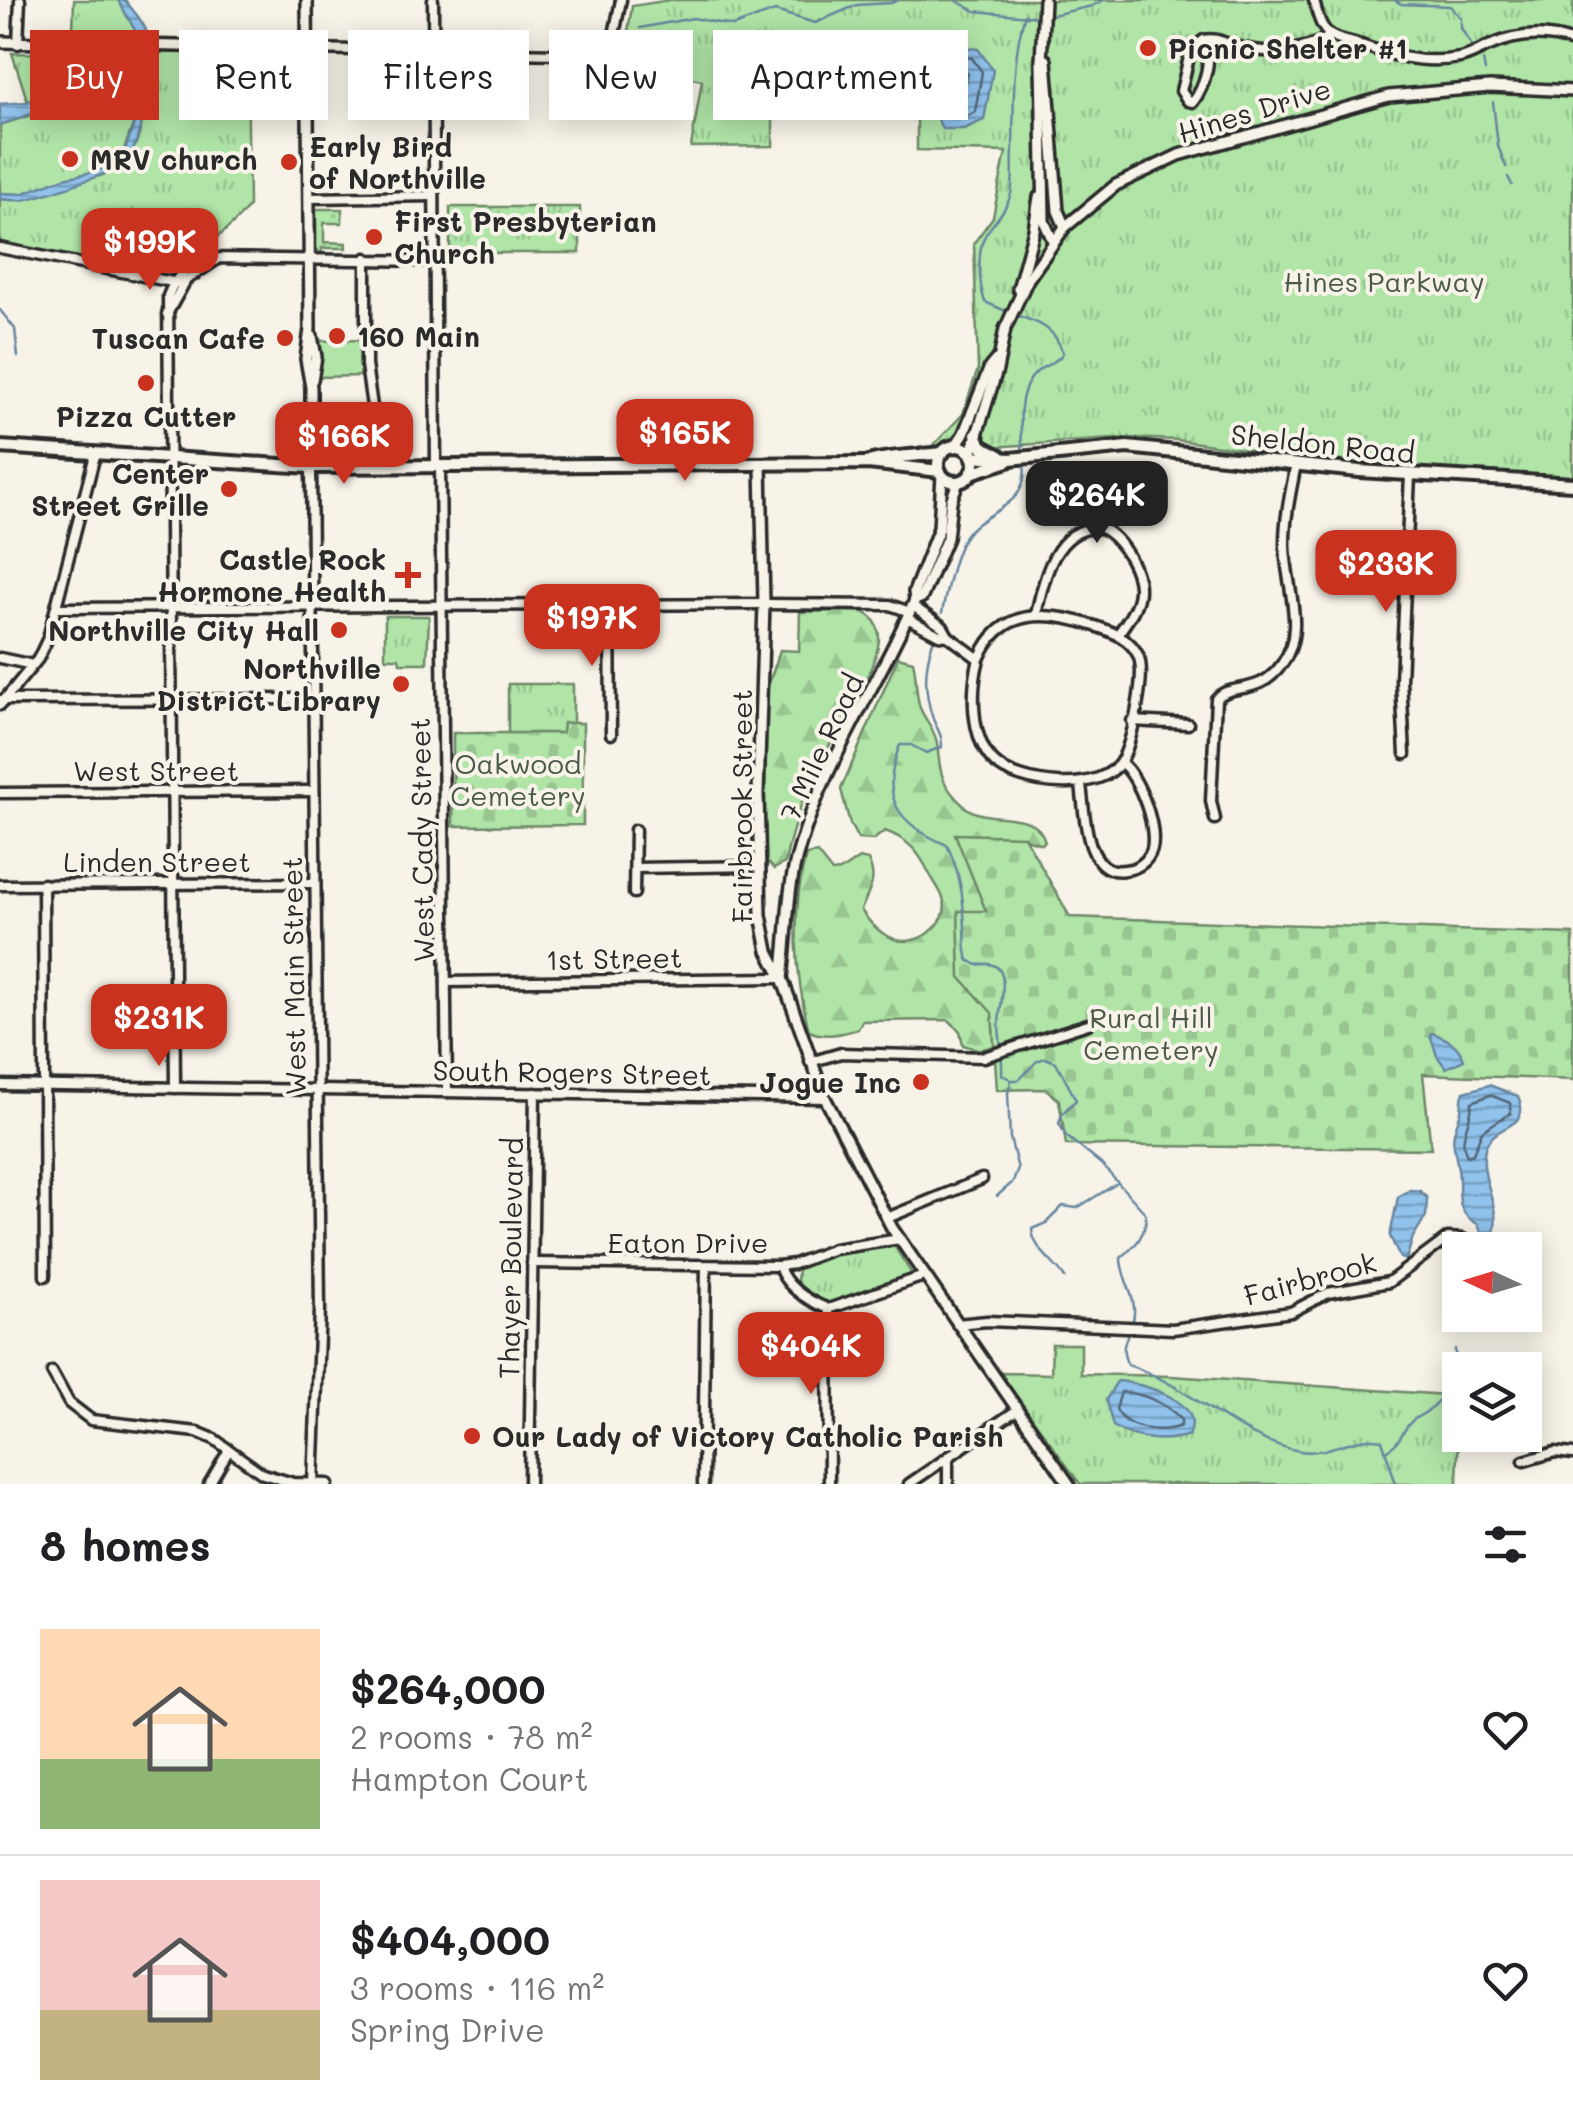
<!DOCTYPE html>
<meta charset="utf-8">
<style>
:root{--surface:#fff;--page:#f6f6f6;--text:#202124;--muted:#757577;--line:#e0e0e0;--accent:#c8321e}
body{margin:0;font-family:Mali,sans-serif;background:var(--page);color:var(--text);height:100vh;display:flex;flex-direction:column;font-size:38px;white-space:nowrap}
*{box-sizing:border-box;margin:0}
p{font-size:32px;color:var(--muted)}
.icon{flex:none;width:55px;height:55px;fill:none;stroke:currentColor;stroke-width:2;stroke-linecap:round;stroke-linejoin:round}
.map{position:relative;height:1484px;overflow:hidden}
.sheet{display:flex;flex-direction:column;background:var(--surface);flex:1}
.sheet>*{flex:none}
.guide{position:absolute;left:30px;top:30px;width:1000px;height:90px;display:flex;gap:20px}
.needle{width:65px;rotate:274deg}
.controls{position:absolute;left:1442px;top:1232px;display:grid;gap:20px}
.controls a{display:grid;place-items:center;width:100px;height:100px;border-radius:0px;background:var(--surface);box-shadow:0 5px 25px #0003;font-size:50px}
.price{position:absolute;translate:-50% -85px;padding:0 22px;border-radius:20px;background:var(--accent);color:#fff;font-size:32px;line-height:65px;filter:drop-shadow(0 2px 5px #0008)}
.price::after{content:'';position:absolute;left:50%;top:60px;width:30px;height:22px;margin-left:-15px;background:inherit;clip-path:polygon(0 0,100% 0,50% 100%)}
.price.current{background:#222;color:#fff}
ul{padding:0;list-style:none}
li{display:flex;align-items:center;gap:30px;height:250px;padding:0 40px}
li+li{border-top:2px solid var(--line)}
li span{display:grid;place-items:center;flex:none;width:280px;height:200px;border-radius:0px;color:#555}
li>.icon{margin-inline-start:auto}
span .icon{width:120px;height:120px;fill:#fffc;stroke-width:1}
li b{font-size:42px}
h2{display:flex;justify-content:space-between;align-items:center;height:120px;padding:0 40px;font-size:42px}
.pill{padding:0 35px;border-radius:0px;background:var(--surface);box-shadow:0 5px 25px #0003;font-size:35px;line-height:90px}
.pill.current{background:var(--accent);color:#fff}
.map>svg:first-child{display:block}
.forest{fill:url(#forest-firs);stroke:#6e8869;stroke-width:2.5}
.cemetery{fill:url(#cemetery-stones);stroke:#6e8869;stroke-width:2.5}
.park{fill:url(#park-tufts);stroke:#6e8869;stroke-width:2.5}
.garden{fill:url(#garden-dots);stroke:#6e8869;stroke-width:2.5}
.water{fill:url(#water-rules);stroke:#68869f;stroke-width:2.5}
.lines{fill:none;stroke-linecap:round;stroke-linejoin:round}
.shore{stroke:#536778;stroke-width:2.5}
.stream{stroke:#68869f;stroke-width:2.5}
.minor-casing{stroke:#2b2b2b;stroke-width:15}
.tertiary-casing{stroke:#2b2b2b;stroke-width:16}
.secondary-casing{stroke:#2b2b2b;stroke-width:18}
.minor{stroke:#f7f3e8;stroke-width:8}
.tertiary{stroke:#f7f3e8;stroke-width:9}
.secondary{stroke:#f7f3e8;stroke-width:10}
.poi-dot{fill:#c8321e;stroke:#f7f3e8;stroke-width:4}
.labels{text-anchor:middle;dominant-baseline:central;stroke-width:8;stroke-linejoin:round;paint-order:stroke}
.poi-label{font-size:28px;font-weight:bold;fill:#2b2b2b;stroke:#f7f3e8;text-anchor:start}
.street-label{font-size:28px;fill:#2b2b2b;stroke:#f7f3e8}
.park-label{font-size:28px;fill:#4c5a4a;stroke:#f7f3e8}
</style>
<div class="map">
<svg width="1573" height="1484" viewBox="0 0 1573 1484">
<defs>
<pattern id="forest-firs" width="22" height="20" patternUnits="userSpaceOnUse" patternTransform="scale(2.5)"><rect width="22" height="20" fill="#b0e5a7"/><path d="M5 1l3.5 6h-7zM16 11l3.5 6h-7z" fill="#98c590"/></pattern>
<pattern id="cemetery-stones" width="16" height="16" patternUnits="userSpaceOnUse" patternTransform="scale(2.5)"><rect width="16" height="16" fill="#b0e5a7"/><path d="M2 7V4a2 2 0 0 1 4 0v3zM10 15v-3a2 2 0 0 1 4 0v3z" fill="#98c590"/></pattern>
<pattern id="park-tufts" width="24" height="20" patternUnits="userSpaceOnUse" patternTransform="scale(2.5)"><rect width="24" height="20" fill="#b0e5a7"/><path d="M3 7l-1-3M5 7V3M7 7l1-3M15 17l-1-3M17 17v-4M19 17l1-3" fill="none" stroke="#98c590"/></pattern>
<pattern id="garden-dots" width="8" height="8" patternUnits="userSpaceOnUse" patternTransform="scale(2.5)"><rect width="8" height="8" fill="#b0e5a7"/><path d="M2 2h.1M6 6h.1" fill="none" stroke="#98c590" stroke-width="1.8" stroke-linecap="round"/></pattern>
<pattern id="water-rules" width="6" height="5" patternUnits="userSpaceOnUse" patternTransform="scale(2.5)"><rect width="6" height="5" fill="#90c2ec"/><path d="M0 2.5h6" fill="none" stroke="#769ebf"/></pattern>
</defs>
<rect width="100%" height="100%" fill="#f7f3e8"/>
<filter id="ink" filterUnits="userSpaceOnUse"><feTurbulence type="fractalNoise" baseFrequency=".01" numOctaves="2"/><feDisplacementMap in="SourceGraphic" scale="20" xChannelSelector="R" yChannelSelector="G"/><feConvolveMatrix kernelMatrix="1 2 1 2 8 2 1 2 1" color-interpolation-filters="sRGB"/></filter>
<g filter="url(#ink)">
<g class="forest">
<path d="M859,611c14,3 20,13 20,28 -2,32 -42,92 -58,121 -17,32 -29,67 -36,103l-11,6 -10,-10 3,-169 13,-40 19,1 1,-39z"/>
<path d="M898,657l15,4c4,15 2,32 7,47 5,12 15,22 17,35 3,29 3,41 27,63 23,20 71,0 81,35l-3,3 -23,-7 36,193 -76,20 -16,-5 -3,-14 -11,-11 -87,1 -4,8c-17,5 -33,9 -49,2 -14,-56 -18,-120 -3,-176l11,-2 15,19 8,-1 19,-13 9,2c10,21 1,30 -7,50 9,14 20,25 36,30 20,6 53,-15 47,-39 -2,-9 -10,-19 -15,-28 -10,-21 -21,-34 -44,-42l-12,9 -15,-1 -8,-15 -9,-35z"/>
</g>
<g class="cemetery">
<path d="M562,723h21v102l-130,1v-93h109z"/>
<path d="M955,834l69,2 46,81 503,17v146l-150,-6 8,75 -365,-4 -7,-45 -13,-11 -49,1 -5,-77 -32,-36 -2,-66h28z"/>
</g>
<g class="park">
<path d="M74,0h51l22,34 -74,-3z"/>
<path d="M670,0h903v477l-217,-12 -179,-25 -49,-2 -200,13 35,-37 15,-45 -4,-126 19,-26 13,-65 -89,-2v-36h-144v32l-82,1 11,-67 -79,-16 9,-58z"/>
<path d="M148,52l99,2 2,152c-14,19 -57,55 -80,61 -32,8 -133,-17 -169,-24v-44c25,2 43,-7 67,-15 17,-5 36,-6 51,-16 29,-18 29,-85 30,-116z"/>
<path d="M12,53l127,3v52l-18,50 -23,13 -77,23 -21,-1v-68l32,-10z"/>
<rect x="450" y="207" width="130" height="46"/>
<path d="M361,340l1,36 -46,1 -1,-36z"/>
<path d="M385,616h44l-2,47h-27l-1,-5h-14z"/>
<path d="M508,684h65v39h-10l-1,10h-54z"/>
<path d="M893,1244l19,30 -80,30 -15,-4 -20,-17 1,-16 32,-14z"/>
<path d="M1052,1344h29v30l90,2 289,20 -3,88h-377l-80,-111 51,1z"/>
</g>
<path class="garden" d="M316,209h26v14h-18v19l22,1v5h-24v7l-9,-10 3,-5z"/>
<g class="water">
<path d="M118,0h7c7,10 19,21 22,33 7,26 -4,109 -21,129 -9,10 -87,35 -103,38 -7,1 -15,0 -23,-1v-6l21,1 43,-16 34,-7 26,-17 15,-46 1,-69z"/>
<path d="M946,45l32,4 15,21 -9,50 -20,9h-22l-14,-33 -14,-4 -49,4 -47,-6 -36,4c26,-70 65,-33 119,-36 14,-1 31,-9 45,-13z"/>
<path d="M52,84l9,3 -2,3 5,4c-18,18 -41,22 -64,31v-21l28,-2z"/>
<path d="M1432,1033c15,5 27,12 32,27l-18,8 -9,-12 -7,-22z"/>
<path d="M1489,1085l29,11c16,38 -32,24 -34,60 -3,30 26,65 2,90l-8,-22c-26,-12 -16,-32 -20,-55 -4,-26 -9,-28 2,-54 3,-8 0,-14 4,-23z"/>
<path d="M1410,1190l10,1 7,7 -1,18 -13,21 -7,23 -6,-2 -10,-22 8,-39z"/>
<path d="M1117,1381c25,2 89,20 72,54 -23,8 -55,5 -76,-9l-7,-26z"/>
</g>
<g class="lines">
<g class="shore">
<path d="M948,55l24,3 10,14 -7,40 -13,7 -13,-1 -14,-29c-24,-13 -46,-3 -71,-3 -20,0 -38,-7 -57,-4l-5,-4 7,-12c31,-13 59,2 90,2 16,0 33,-9 49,-13z"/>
<path d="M949,68l15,2 4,4 -8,29 -5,-2 -15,-26 2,-5z"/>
<path d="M1490,1095l20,8 1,10 -29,18 -9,23 -6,2c-10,-21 5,-33 5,-54z"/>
<path d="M1121,1392c22,1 44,11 60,27v7c-20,7 -55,5 -65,-17z"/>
</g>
<g class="stream">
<path d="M955,0l20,11 65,6"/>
<path d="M1394,0l7,4 49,2 11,12v10l11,18"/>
<path d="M1048,16l44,-10 12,-6"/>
<path d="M640,28l53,-10 40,8 42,-15 40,12 42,-18 34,-2 7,-3"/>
<path d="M1483,60l2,11"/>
<path d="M1493,102l5,44 8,21"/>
<path d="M1508,177l4,8"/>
<path d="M0,310l15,19 3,28"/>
<path d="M1008,312l-23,-10c-6,-17 -9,-53 1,-68 9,-14 20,-23 25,-40 3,-14 1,-32 2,-47 1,-44 -1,-91 12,-133"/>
<path d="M1015,315c24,7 40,13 48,38 -7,11 -16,10 -25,18 -24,20 -17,57 -15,84"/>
<path d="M942,613c4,-20 13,-68 27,-82 21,-22 61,-26 55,-68"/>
<path d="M933,641c-9,27 -9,48 -1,75 4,13 10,16 10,31l-16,6 -15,-8h-11c-21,53 -3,79 47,100 13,27 16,51 18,81 1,12 -1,22 3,34l9,5c40,-9 22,37 22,60 1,17 4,33 3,50l8,4"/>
<path d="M1012,1080h7l18,-19 8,-3 11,4 20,38 -14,14 -3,9 7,13 35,28 45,50c0,22 -10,31 -25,44 0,18 12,33 13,50 2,24 -19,33 -6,57 60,19 108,74 172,86 29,5 53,-17 82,-11l14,44"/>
<path d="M997,1196l16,-14 5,-13 -8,-31 -2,-45 3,-12"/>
<path d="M1065,1278c-11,-17 -32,-29 -33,-49l14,-6 17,-17 14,2 39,-24"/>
<path d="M1387,1450c15,-8 14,-19 25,-29 4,-4 10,-6 14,-9 18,-13 31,-40 29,-63"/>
</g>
<g class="minor-casing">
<g id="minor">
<path d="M433,0l3,467"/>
<path d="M1314,0c9,43 18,35 53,47 30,11 61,17 93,11 10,-2 19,-8 29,-12 28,-12 55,-15 84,-4"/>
<path d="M1204,40c10,16 0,48 -11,62l-5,-1 -7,-10 10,-42z"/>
<path d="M1204,40c11,-3 20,3 31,6 32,9 67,7 96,-10"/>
<path d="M18,44l2,-44"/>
<path d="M307,49l303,6 11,-55"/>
<path d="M310,198l123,-2"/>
<path d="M0,248l183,36"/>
<path d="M366,258v107l10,69 1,33"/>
<path d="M167,314l19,-34 30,-20"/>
<path d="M311,467l9,843 -7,174"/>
<path d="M440,467l7,625"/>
<path d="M610,604l1,130"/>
<path d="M57,608l707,-4 126,1 20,7"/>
<path d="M1036,615c7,-35 19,-90 65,-87 20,9 43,46 37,70 -3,13 -12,25 -20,36"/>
<path d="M907,618l32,17 9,1 -5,-9 -30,-21"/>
<path d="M948,636l31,23c-8,30 -9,78 14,102 24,25 112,35 130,-3 9,-19 24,-84 15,-103 -9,-18 -26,-23 -43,-29 -46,-15 -94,-20 -116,33"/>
<path d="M0,658l33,7"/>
<path d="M0,700l312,-1"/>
<path d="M0,705l38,-46 10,-21 47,-183"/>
<path d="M1132,721l56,3"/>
<path d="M1405,754l-4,-73 9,-206"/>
<path d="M1081,785c4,27 3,92 44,85 10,-1 20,-6 25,-16 11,-20 -11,-79 -29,-91"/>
<path d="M0,793l313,-2"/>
<path d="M1215,819l-4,-18 5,-102c15,-17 43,-2 66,-35 26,-35 2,-83 3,-122 0,-26 6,-52 11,-78"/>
<path d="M635,868l125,-2"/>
<path d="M43,884l2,392"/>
<path d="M0,885l314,-2"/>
<path d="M634,893l1,-63"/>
<path d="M446,982l336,-4"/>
<path d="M810,1062l31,-9 143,4 104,-33"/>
<path d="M0,1085l825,13"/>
<path d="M175,1088l-7,-792c7,-19 21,-32 40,-38l225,3"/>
<path d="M887,1218l95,-39"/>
<path d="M532,1263l247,3 15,-2 40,-15 66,-10"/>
<path d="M779,1266c6,21 30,35 49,43l96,-33"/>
<path d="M828,1309l1,175"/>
<path d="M957,1324l30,-3 186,8 118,-17 37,-19 61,-11 59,-44 15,1 14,11"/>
<path d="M52,1372l17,31 22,17 106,12 17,7 49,35 30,9 35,1"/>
<path d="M1524,1461l31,-9 18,2"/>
<path d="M209,1484l20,-34"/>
<path d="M529,1484l6,-391"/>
<path d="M703,1484l3,-218"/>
<path d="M909,1484l108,-74"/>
<path d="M948,1484v-27"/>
</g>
</g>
<g class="tertiary-casing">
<g id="tertiary">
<path d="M307,0l3,329 -4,30 5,28v80"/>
<path d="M1044,0l-3,62 3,159 9,20"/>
<path d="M0,42l307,7"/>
<path d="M1046,60l12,151 7,16"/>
<path d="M1018,289l16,-59 5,-33"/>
<path d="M312,336l4,21 -4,23"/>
<path d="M955,447l9,-14 26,-66 6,-7"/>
<path d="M971,454l26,-84 8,-41 23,-50 37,-52 51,-42 63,-30 210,-59 101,-9 83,4"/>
<path d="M761,464l3,140 -6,190 3,121 7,36 14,27 43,120 67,130 177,256"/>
<path d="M915,600l7,-3 25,-59 4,-37 7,-19"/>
<path d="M782,978c6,-43 4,-86 17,-129 25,-87 80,-165 116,-249l-1,-8 25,-64 3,-53"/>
</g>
</g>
<g class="secondary-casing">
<g id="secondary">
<path d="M976,434l5,12 19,10"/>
<circle cx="956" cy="464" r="18"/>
<path d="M0,447l311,20 557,-4 72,8"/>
<path d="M972,456l38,3 117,-12 232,24 214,13"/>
<path d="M869,462c11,-5 57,-7 74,-9"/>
<path d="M971,473l37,-12"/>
</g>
</g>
<use href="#minor" class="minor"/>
<use href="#tertiary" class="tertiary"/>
<use href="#secondary" class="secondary"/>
</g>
</g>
<g class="poi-dot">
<circle cx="1148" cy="48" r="10"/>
<circle cx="70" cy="159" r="10"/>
<circle cx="289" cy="162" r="10"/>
<circle cx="374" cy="237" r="10"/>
<circle cx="337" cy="336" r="10"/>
<circle cx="285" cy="338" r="10"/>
<circle cx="146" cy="383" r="10"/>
<circle cx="229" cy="489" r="10"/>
<path d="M403 560h10v10h10v10h-10v10h-10v-10h-10v-10h10z"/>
<circle cx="339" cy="630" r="10"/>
<circle cx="401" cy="684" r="10"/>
<circle cx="921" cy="1082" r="10"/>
<circle cx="472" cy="1436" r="10"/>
</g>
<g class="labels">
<g class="poi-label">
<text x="1168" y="48">Picnic Shelter #1</text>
<text x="309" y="146">Early Bird<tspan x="309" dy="32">of Northville</tspan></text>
<text x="90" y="159">MRV church</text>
<text x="394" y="221">First Presbyterian<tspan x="394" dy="32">Church</tspan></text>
<text x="357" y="336">160 Main</text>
<text x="265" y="338" text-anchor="end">Tuscan Cafe</text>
<text x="146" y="416" text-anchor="middle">Pizza Cutter</text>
<text x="209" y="473" text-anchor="end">Center<tspan x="209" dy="32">Street Grille</tspan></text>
<text x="386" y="559" text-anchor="end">Castle Rock<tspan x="386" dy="32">Hormone Health</tspan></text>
<text x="319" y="630" text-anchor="end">Northville City Hall</text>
<text x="381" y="668" text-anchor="end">Northville<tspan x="381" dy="32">District Library</tspan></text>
<text x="901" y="1082" text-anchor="end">Jogue Inc</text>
<text x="492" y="1436">Our Lady of Victory Catholic Parish</text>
</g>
<g class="street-label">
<text transform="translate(1254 110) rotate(-17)">Hines Drive</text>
<text transform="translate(1323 443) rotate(6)">Sheldon Road</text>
<text transform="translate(821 747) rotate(-65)">7 Mile Road</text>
<text x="156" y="770">West Street</text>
<text transform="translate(741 806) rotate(-90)">Fairbrook Street</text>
<text transform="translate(421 840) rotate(-91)">West Cady Street</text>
<text x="157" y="861">Linden Street</text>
<text transform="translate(614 958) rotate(-1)">1st Street</text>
<text transform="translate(293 976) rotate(-91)">West Main Street</text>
<text transform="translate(572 1072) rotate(1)">South Rogers Street</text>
<text x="688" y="1242">Eaton Drive</text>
<text transform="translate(510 1258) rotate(-89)">Thayer Boulevard</text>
<text transform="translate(1310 1278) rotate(-15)">Fairbrook</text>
</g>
<g class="park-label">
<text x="1384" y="281">Hines Parkway</text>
<text x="518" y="763">Oakwood<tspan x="518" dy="32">Cemetery</tspan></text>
<text x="1151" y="1017">Rural Hill<tspan x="1151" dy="32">Cemetery</tspan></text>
</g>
</g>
</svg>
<div class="controls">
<a><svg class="needle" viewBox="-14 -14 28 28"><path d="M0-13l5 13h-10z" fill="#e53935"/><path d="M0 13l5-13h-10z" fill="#757577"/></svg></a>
<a><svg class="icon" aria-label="layers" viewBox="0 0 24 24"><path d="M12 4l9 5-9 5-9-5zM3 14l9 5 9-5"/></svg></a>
</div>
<b class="price" style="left:150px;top:293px">$199K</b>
<b class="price" style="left:685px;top:484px">$165K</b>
<b class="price" style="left:344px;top:487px">$166K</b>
<b class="price current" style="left:1097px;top:546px">$264K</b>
<b class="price" style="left:1386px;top:615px">$233K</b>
<b class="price" style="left:592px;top:669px">$197K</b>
<b class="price" style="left:159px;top:1069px">$231K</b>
<b class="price" style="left:811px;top:1397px">$404K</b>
<div class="guide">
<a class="pill current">Buy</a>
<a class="pill">Rent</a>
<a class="pill">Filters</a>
<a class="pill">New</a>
<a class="pill">Apartment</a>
</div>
</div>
<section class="sheet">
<h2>8 homes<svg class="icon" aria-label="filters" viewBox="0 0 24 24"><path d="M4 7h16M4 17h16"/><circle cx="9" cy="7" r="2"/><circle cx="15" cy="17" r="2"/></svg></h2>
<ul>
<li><span style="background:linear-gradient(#ffd9b3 65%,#8fb573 0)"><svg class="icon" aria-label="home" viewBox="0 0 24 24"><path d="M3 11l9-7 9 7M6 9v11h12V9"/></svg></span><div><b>$264,000</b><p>2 rooms · 78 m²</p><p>Hampton Court</p></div><svg class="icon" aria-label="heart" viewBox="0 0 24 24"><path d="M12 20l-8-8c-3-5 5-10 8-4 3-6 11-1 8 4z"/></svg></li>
<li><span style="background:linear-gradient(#f6c9c9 65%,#c2b280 0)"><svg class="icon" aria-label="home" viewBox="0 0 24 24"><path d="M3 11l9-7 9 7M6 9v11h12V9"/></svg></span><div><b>$404,000</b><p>3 rooms · 116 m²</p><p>Spring Drive</p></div><svg class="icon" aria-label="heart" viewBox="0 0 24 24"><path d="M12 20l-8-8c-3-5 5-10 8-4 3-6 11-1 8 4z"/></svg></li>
</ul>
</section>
